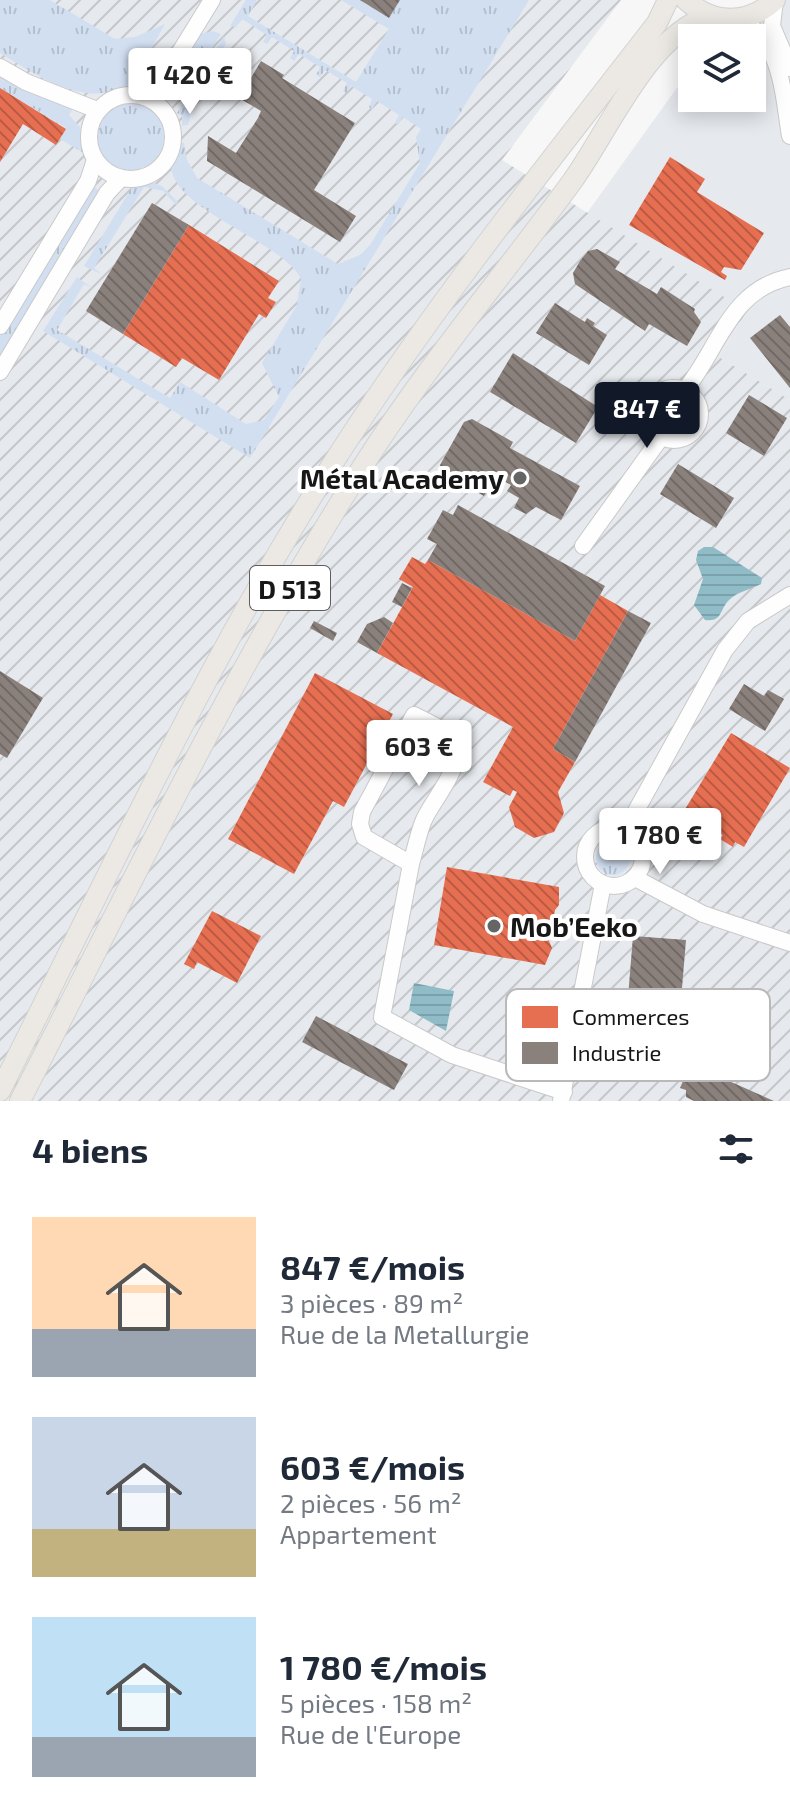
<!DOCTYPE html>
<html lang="fr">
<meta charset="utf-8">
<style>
:root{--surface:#fff;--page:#f6f6f7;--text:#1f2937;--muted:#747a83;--accent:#111827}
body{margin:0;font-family:"Exo 2",sans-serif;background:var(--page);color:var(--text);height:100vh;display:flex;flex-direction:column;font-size:30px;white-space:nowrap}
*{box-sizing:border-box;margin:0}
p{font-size:26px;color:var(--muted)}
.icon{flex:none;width:44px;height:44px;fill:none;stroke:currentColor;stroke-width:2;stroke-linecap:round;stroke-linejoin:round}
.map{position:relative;height:1101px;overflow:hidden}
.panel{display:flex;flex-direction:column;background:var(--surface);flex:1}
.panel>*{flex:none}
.controls{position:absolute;left:678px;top:24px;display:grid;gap:16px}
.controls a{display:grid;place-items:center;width:88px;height:88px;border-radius:0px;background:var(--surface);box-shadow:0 4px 20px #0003;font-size:40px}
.price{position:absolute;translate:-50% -68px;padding:0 18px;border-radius:8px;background:#fff;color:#222;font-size:26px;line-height:52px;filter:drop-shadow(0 2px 4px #0008)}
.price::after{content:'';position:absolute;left:50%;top:48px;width:24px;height:18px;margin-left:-12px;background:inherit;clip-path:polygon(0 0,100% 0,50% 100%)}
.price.selected{background:var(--accent);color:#fff}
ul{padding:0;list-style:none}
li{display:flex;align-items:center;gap:24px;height:200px;padding:0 32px}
li span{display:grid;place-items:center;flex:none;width:224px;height:160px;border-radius:0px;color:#555}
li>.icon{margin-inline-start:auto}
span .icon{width:96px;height:96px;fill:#fffc;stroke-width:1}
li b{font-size:34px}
h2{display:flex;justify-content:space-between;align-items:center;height:96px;padding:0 32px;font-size:34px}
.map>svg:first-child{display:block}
.built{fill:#e6e9ed}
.industrial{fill:url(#industrial-furrows)}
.grass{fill:url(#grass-tufts)}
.water{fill:url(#water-rules)}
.shops{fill:url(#shops-back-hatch)}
.industry{fill:url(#industry-back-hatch)}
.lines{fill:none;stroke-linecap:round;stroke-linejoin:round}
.minor-casing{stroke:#c9c9c9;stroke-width:18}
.major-casing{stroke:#d2d2d2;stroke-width:22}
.minor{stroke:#fefefe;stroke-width:16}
.major{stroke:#ece9e4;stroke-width:20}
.poi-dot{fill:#656566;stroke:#fff;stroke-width:3}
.labels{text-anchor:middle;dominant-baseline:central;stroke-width:8;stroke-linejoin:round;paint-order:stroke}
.shield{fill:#fff;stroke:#5d5d5d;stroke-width:2}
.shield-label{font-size:26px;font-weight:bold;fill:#171718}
.poi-label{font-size:28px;font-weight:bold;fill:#171718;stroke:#fff;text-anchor:end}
.key{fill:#fff;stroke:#b9b9ba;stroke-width:2}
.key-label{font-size:22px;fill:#171718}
</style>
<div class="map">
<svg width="790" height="1101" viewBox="0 0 790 1101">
<defs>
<pattern id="industrial-furrows" width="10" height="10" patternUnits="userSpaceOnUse" patternTransform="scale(2)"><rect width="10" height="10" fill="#e6e9ed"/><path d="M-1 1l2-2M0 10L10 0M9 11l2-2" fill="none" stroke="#c5c7ca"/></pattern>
<pattern id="grass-tufts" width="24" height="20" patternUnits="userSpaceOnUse" patternTransform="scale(2)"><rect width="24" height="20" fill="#d2dff1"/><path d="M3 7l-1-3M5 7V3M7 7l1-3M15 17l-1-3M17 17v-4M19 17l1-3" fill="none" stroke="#b4bfce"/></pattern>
<pattern id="water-rules" width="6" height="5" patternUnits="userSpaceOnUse" patternTransform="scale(2)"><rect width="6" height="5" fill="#8fbcc7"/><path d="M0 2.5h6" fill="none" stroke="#7ba1aa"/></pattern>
<pattern id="shops-back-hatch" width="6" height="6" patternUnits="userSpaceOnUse" patternTransform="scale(2)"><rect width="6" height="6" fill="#e76f51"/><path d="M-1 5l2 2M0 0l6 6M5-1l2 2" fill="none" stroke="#ba5a42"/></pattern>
<pattern id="industry-back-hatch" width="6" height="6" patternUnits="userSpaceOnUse" patternTransform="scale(2)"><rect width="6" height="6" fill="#8a817c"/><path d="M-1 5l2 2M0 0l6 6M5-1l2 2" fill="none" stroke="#706965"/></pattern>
</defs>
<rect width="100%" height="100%" fill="#f7f7f7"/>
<path class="built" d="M780,0h10v400l-71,-43 28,-46 -160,-98 105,-146v31h60v-60h-32z"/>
<path class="industrial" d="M0,0h621l-119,160 245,151 -28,46 71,43v701h-790z"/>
<g class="grass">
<path d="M0,0h50l65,39 20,-2 30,-13c-7,12 -30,58 -40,63 -43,20 -87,-11 -125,-34z"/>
<path d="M246,0h11l-9,16 108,66 33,-53 -48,-29h19l29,18 11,-18h129l-279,458 -207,-127 34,-54 15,11 -8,-4 -27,46 113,68 10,-16 66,42 18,-4 15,-23 -17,-34 35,-58 4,-26c-19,-39 -130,-69 -130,-114 0,-8 5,-16 5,-24l8,2 3,17 10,18 141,86 22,-9 10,-10 50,-82 -4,-26 5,-8 -18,-12 -5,8 -3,-2 4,-8 -22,-14 -5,8 -3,-2 3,-8 -21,-13 -5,7 -3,-2 4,-8 -22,-13 -5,7 -4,-2 4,-8 -21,-13 -5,7 -4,-3 4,-7 -22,-14 -5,7 -4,-2 4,-7 -25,-16 -6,8 -6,-1z"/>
<path d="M213,31l8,3 -34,55 -16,-10 28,-45z"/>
<path d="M224,36l2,8 -29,48 -9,33 -6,1v-10l-5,-3z"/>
<path d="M0,75l73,33 -4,7 11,12 2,25 -22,-13 6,-11 -66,-40z"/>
<circle cx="129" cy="137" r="35"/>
<path d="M147,181l15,5 16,16 -2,3 -13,-14 -19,-4 -50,81 7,6 -17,-8 50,-82z"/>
<path d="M92,186l10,6 -102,167v-23z"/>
<circle cx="673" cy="413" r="18"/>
<circle cx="613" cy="858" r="17"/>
</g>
<g class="water">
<path d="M704,547h9l49,31 -1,6c-10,5 -24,8 -32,16 -10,10 -6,22 -24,20l-11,-15 9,-26 -7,-19 2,-9z"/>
<path d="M414,983l40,8 -8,40 -37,-21z"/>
</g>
<g class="shops">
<path d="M0,88l66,41 -10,16 -33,-21 -23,38z"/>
<path d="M670,157l35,22 -8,13 67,41 -23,37 -17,-3 -3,5 6,4 -2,4 -96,-55z"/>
<path d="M189,225l90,56 -11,17 8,4 -10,16 -7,-4 -40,66 -37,-22 -6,9 -53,-33z"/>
<path d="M412,557l13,7 3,-4 147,81 25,-46 28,16 -75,138 22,13 -17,30 6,21 -10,19 -20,6 -19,-11 -6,-20 8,-15 -4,-2 -3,6 -27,-14 30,-55 -136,-74 36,-66 -14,-8z"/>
<path d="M315,673l78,41 -49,93 -11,-6 -39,73 -66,-35z"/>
<path d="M731,733l59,35 -46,79 -9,-5 -2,5 -13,-8 3,-4 -39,-24z"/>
<path d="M447,867l112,20v18l-4,5 -6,31 3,7 -7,17 -111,-20z"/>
<path d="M212,911l49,25 -24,47 -40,-21 -3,7 -10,-5z"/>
</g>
<g class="industry">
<path d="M360,0h40l-11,18z"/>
<path d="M261,61l23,14 -2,3 73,45 -41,67 42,26 -16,26 -133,-81 1,-25 28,17 22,-35 3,-7 -22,-13z"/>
<path d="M152,203l37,22 -66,109 -37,-23z"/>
<path d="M597,249l23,13 -5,7 42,25 4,-7 34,22 -1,3 7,10 -14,24 -38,-22 -4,7 -70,-47 -2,-11 7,-12 8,-10z"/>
<path d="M555,303l30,19 2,-4 8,5 -2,3 14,9 -18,30 -53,-32z"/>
<path d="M780,315l10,12v61l-40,-50z"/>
<path d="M513,353l85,54 -22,36 -86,-51z"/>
<path d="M749,395l38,23 -23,38 -38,-23z"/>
<path d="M472,419l41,23 -3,6 70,38 -19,34 -25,-13 -10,7 -12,-6 5,-10 -12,-7 4,-6 -16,-9 -11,20 -42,-23 -2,-8 24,-43z"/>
<path d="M678,464l56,34 -18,30 -56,-34z"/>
<path d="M458,505l147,81 -30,55 -147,-81 9,-16 -10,-5 16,-29 10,5z"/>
<path d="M402,583l10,5 -10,19 -10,-5z"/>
<path d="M628,611l23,12 -76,139 -22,-13z"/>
<path d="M384,617l9,6 -16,30 -20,-11 10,-18z"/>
<path d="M314,621l23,12 -4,8 -23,-13z"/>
<path d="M0,671l43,27 -36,60 -7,-4z"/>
<path d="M744,684l20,12 4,-6 16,9 -19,32 -36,-22z"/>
<path d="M633,936l53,4 -8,96 -27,-2 1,-10 -26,-2z"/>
<path d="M316,1016l92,48 -14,26 -92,-48z"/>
<path d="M686,1059l27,15 61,27h-80l-8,-4v-7l-6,-2 6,-14z"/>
</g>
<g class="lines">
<g class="minor-casing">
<g id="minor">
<path d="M775,0l-3,26 18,42"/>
<path d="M736,19c46,17 47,76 54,117"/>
<path d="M0,67l26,15 71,28"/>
<circle cx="131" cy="137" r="42"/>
<path d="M151,99l61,-99"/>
<path d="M0,326l88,-145 7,-21"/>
<path d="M0,372l107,-179 14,-15"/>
<circle cx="674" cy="414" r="26"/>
<path d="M685,390c34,-42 45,-101 105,-113"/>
<path d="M583,546l79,-110"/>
<circle cx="614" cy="857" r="29"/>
<path d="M626,829l99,-179 23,-29 42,-26"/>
<path d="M411,864c4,-14 7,-29 12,-42 8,-21 42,-55 31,-79 -7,-14 -27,-21 -40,-28l-52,97 -2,12 4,13 47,27 -29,153 70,38 112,37"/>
<path d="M635,878l68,36 87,29"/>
<path d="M561,1101l42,-217"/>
</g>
</g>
<g class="major-casing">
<g id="major">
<path d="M686,0c27,25 62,25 89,0"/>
<path d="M0,1091c105,-208 203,-423 328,-620 99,-157 215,-301 329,-448l11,-23"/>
<path d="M20,1101c108,-210 210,-424 336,-624 64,-103 143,-196 215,-294 36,-49 77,-148 138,-167"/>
</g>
</g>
<use href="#minor" class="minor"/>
<use href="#major" class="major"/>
</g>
<g class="poi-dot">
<circle cx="520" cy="478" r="8"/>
<circle cx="494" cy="926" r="8"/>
</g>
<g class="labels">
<rect class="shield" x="250" y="566" width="80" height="44" rx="6"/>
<g class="shield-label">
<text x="290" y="588">D 513</text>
</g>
<g class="poi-label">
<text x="504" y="478">Métal Academy</text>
<text x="510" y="926" text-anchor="start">Mob’Eeko</text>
</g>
</g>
<rect x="506" y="989" width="264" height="92" rx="12" class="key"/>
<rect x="522" y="1006" width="36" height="22" fill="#e76f51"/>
<rect x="522" y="1042" width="36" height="22" fill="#8a817c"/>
<g class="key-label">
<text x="572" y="1025">Commerces</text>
<text x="572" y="1061">Industrie</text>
</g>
</svg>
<div class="controls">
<a><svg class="icon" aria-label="layers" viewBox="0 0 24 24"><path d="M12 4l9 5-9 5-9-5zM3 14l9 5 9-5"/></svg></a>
</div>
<b class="price" style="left:190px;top:116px">1 420 €</b>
<b class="price selected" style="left:647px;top:450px">847 €</b>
<b class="price" style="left:419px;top:788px">603 €</b>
<b class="price" style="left:660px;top:876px">1 780 €</b>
</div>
<section class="panel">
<h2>4 biens<svg class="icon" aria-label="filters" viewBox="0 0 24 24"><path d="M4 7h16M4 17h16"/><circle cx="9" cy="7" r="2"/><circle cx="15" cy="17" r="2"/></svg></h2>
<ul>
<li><span style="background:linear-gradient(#ffd9b3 70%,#9aa5b1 0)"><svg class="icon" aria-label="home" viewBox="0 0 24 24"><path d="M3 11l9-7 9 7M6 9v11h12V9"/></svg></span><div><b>847 €/mois</b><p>3 pièces · 89 m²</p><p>Rue de la Metallurgie</p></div></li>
<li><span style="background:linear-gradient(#c9d6e8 70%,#c2b280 0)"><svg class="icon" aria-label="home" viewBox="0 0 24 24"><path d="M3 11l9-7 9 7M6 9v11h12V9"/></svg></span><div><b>603 €/mois</b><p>2 pièces · 56 m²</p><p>Appartement</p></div></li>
<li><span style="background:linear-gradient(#bfe0f5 75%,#9aa5b1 0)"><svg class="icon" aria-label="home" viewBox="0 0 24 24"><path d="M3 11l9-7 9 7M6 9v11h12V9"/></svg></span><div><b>1 780 €/mois</b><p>5 pièces · 158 m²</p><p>Rue de l'Europe</p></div></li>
</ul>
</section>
